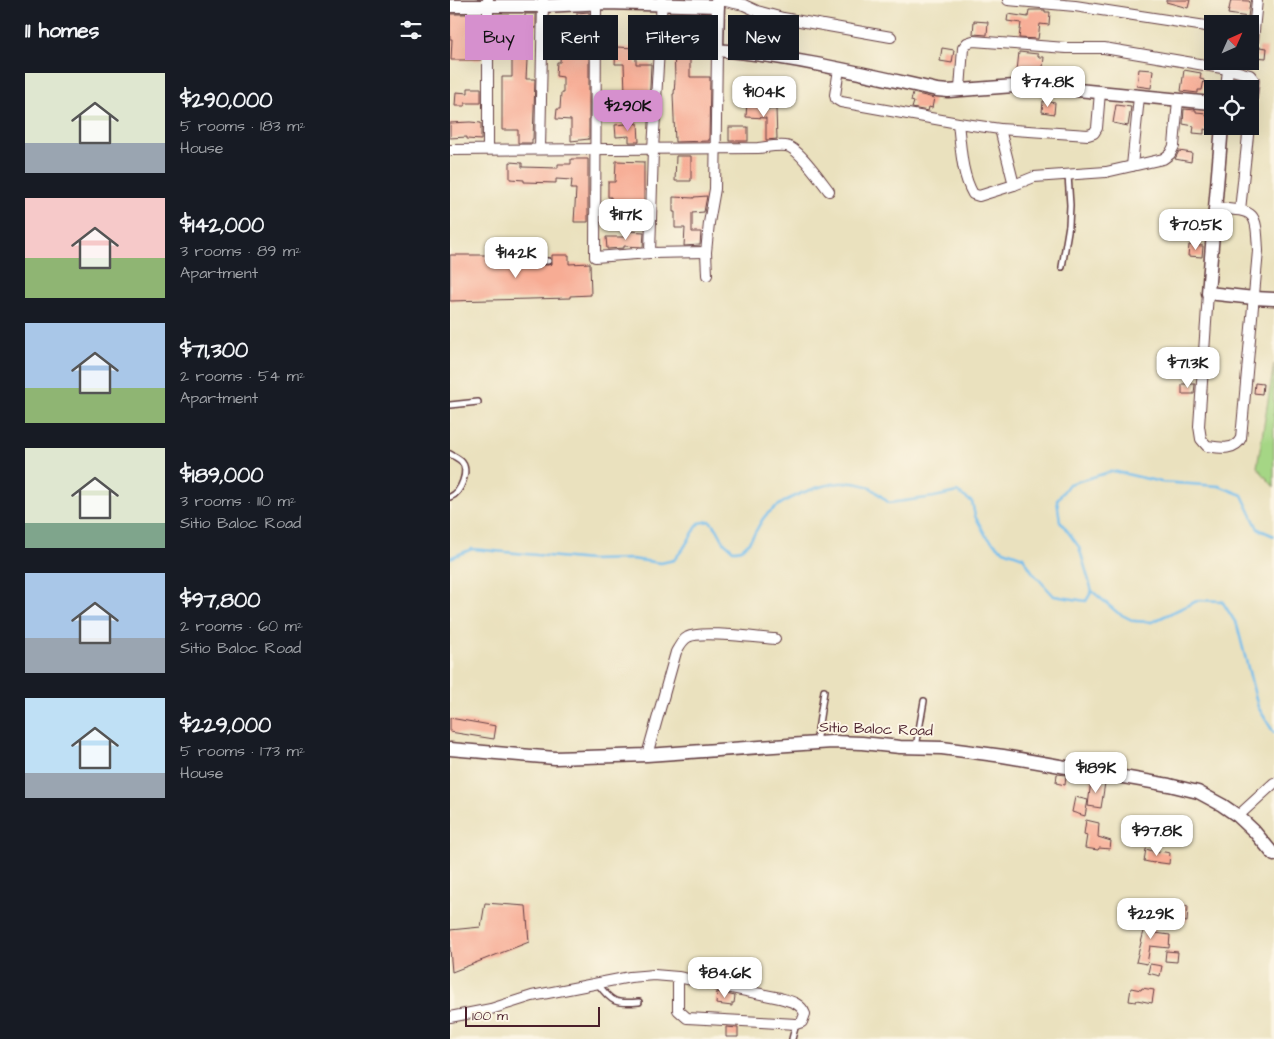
<!DOCTYPE html>
<meta charset="utf-8">
<style>
:root{--surface:#171b24;--page:#20242c;--text:#f1f3f6;--muted:#9ea1a6;--accent:#d690ce}
body{margin:0;font-family:"Architects Daughter",sans-serif;background:var(--page);color:var(--text);height:100vh;display:flex;flex-direction:column;font-size:19px;white-space:nowrap}
*{box-sizing:border-box;margin:0}
p{font-size:16px;color:var(--muted)}
.icon{flex:none;width:28px;height:28px;fill:none;stroke:currentColor;stroke-width:2;stroke-linecap:round;stroke-linejoin:round}
.map{position:relative;flex:1;overflow:hidden}
.details{display:flex;flex-direction:column;background:var(--surface);width:450px}
.details>*{flex:none}
.guide{position:absolute;left:15px;top:15px;width:475px;height:45px;display:flex;gap:10px}
.needle{width:32px;rotate:45deg}
.tools{position:absolute;left:754px;top:15px;display:grid;gap:10px}
.tools a{display:grid;place-items:center;width:55px;height:55px;border-radius:0px;background:var(--surface);box-shadow:0 5px 20px #0002;font-size:25px}
.scale{position:absolute;left:15px;bottom:12px;width:135px;box-sizing:border-box;padding-left:5px;border:2px solid #4a1f2b;border-top:0;font-size:14px;line-height:18px;white-space:nowrap;color:#4a1f2b;-webkit-text-stroke:4px #fcf5e5;paint-order:stroke}
.price{position:absolute;translate:-50% -42px;padding:0 11px;border-radius:10px;background:#fff;color:#222;font-size:16px;line-height:32px;filter:drop-shadow(0 1px 2px #0008)}
.price::after{content:'';position:absolute;left:50%;top:30px;width:15px;height:11px;margin-left:-8px;background:inherit;clip-path:polygon(0 0,100% 0,50% 100%)}
.price.selected{background:var(--accent);color:#111}
ul{padding:0;list-style:none}
li{display:flex;align-items:center;gap:15px;height:125px;padding:0 25px}
li span{display:grid;place-items:center;flex:none;width:140px;height:100px;border-radius:0px;color:#555}
li>.icon{margin-inline-start:auto}
span .icon{width:60px;height:60px;fill:#fffc;stroke-width:1}
li b{font-size:21px}
h2{display:flex;justify-content:space-between;align-items:center;height:60px;padding:0 25px;font-size:21px}
.pill{padding:0 18px;border-radius:0px;background:var(--surface);box-shadow:0 5px 20px #0002;font-size:18px;line-height:45px}
.pill.selected{background:var(--accent);color:#111}
main{display:flex;flex:1;min-height:0}
.map>svg:first-child{display:block}
.green{fill:#a5d685;stroke:#787a58}
.lines{fill:none;stroke-linecap:round;stroke-linejoin:round}
.stream{stroke:#74beed;stroke-width:2.5}
.building{fill:#f7ac94}
.service-casing{stroke:#623c41;stroke-width:8}
.minor-casing{stroke:#623c41;stroke-width:12}
.tertiary-casing{stroke:#623c41;stroke-width:15}
.service{stroke:#fff;stroke-width:5}
.minor{stroke:#fff;stroke-width:10}
.tertiary{stroke:#fff;stroke-width:12}
.labels{text-anchor:middle;dominant-baseline:central;stroke-width:4;stroke-linejoin:round;paint-order:stroke}
.street-label{font-size:15px;fill:#4a1f2b;stroke:#fcf5e5}
</style>
<main>
<section class="details">
<h2>11 homes<svg class="icon" aria-label="filters" viewBox="0 0 24 24"><path d="M4 7h16M4 17h16"/><circle cx="9" cy="7" r="2"/><circle cx="15" cy="17" r="2"/></svg></h2>
<ul>
<li><span style="background:linear-gradient(#dfe7d0 70%,#9aa5b1 0)"><svg class="icon" aria-label="home" viewBox="0 0 24 24"><path d="M3 11l9-7 9 7M6 9v11h12V9"/></svg></span><div><b>$290,000</b><p>5 rooms · 183 m²</p><p>House</p></div></li>
<li><span style="background:linear-gradient(#f6c9c9 60%,#8fb573 0)"><svg class="icon" aria-label="home" viewBox="0 0 24 24"><path d="M3 11l9-7 9 7M6 9v11h12V9"/></svg></span><div><b>$142,000</b><p>3 rooms · 89 m²</p><p>Apartment</p></div></li>
<li><span style="background:linear-gradient(#a9c7e8 65%,#8fb573 0)"><svg class="icon" aria-label="home" viewBox="0 0 24 24"><path d="M3 11l9-7 9 7M6 9v11h12V9"/></svg></span><div><b>$71,300</b><p>2 rooms · 54 m²</p><p>Apartment</p></div></li>
<li><span style="background:linear-gradient(#dfe7d0 75%,#7fa58c 0)"><svg class="icon" aria-label="home" viewBox="0 0 24 24"><path d="M3 11l9-7 9 7M6 9v11h12V9"/></svg></span><div><b>$189,000</b><p>3 rooms · 110 m²</p><p>Sitio Baloc Road</p></div></li>
<li><span style="background:linear-gradient(#a9c7e8 65%,#9aa5b1 0)"><svg class="icon" aria-label="home" viewBox="0 0 24 24"><path d="M3 11l9-7 9 7M6 9v11h12V9"/></svg></span><div><b>$97,800</b><p>2 rooms · 60 m²</p><p>Sitio Baloc Road</p></div></li>
<li><span style="background:linear-gradient(#bfe0f5 75%,#9aa5b1 0)"><svg class="icon" aria-label="home" viewBox="0 0 24 24"><path d="M3 11l9-7 9 7M6 9v11h12V9"/></svg></span><div><b>$229,000</b><p>5 rooms · 173 m²</p><p>House</p></div></li>
</ul>
</section>
<div class="map">
<svg width="824" height="1039" viewBox="0 0 824 1039">
<rect width="100%" height="100%" fill="#fcf5e5"/>
<filter id="ink" filterUnits="userSpaceOnUse"><feTurbulence type="fractalNoise" baseFrequency=".02" numOctaves="2"/><feDisplacementMap in="SourceGraphic" scale="10" xChannelSelector="R" yChannelSelector="G"/><feConvolveMatrix kernelMatrix="1 2 1 2 8 2 1 2 1" color-interpolation-filters="sRGB"/></filter>
<filter id="wash" filterUnits="userSpaceOnUse"><feTurbulence type="fractalNoise" baseFrequency=".0096" numOctaves="4" result="noise"/><feDisplacementMap in="SourceGraphic" scale="20" xChannelSelector="R" yChannelSelector="G"/><feGaussianBlur stdDeviation="1.12" result="paint"/><feColorMatrix in="noise" values="0 0 0 0 0 0 0 0 0 0 0 0 0 0 0 0 0 1.4 0 .05"/><feComposite in="paint" operator="in"/></filter>
<g filter="url(#wash)">
<rect width="100%" height="100%" fill="#eae1be"/>
<path class="green" d="M824,364v123l-17,-20z"/>
<g class="lines">
<g class="stream">
<path d="M824,536l-16,-7 -16,-34 -23,-9 -58,-4 -48,-11 -44,13 -12,16 3,21 19,26 13,44 26,22 16,8 18,1 47,-22 23,1 15,24 21,82 16,26"/>
<path d="M0,558l22,-9 118,11 41,-1 30,4 13,-3 9,-11 16,-26 11,-2 7,8 7,13 9,8c3,0 9,-1 11,-3 9,-6 15,-25 22,-32 23,-21 75,-42 105,-27 6,4 12,10 18,15l45,-6 23,-5 15,10 3,14 11,20 15,13 22,8 10,16 21,23 32,5 6,-10"/>
</g>
</g>
<g id="blocks">
<g class="building">
<path d="M716,0h24l-2,8 -22,-6z"/>
<path d="M781,0l18,1 1,1 -2,15 -20,-3z"/>
<path d="M579,10h16v2h5l-1,13 -9,-1 -2,15 -19,-1 2,-15 -14,-2 1,-7 20,3z"/>
<path d="M139,12v16h-12v-15z"/>
<path d="M244,13l16,1 -1,29 -16,-1z"/>
<path d="M0,14h31v46h-30l1,-21h-2z"/>
<rect x="75" y="14" width="11" height="14"/>
<path d="M300,15l8,3v4l36,6 -3,17 -31,-6v-4l-10,1 -2,-20z"/>
<path d="M524,21l14,1 -1,13 -14,-1z"/>
<path d="M75,29l2,31 -1,19h9l-2,60h-1v4h-14v-13h-16v-53h10v-30h2l-1,-17z"/>
<path d="M188,29h15l-1,17h-14z"/>
<path d="M224,45h18l1,14h-3v18h20l-1,64 -34,1 -2,-48h1l1,-15z"/>
<path d="M111,46h28v93l-18,2v-21l-15,-1 1,-10h3l1,-16h2v-16l-7,-1 1,-14h3z"/>
<path d="M166,47l20,1v16h15l-2,45h-14v-16h-10l-1,-29h-9z"/>
<path d="M809,47l8,1 -1,10 -10,-1 3,-5z"/>
<path d="M492,48l12,2 -2,13 -12,-2z"/>
<path d="M569,52l19,2v3h6l-2,20 -12,-1v1h-11v-6h-2z"/>
<path d="M689,69l14,1 -2,18 -14,-2z"/>
<path d="M734,70l17,3 -1,6 4,1 -2,10h-4v3l-17,-2z"/>
<path d="M18,88h13v15h-16v3h-10l1,-14 12,1z"/>
<path d="M463,93l21,5 -2,10 -3,-1 -1,4 -16,-3 2,-6 -3,-1z"/>
<path d="M297,101l14,1v7h15l1,30 -11,1v-22l-20,-1z"/>
<path d="M593,101l12,2 -1,11 -12,-2z"/>
<path d="M666,105l15,2 -3,19 -15,-3z"/>
<path d="M734,109l12,1v2l11,1 -1,3 3,1 -1,13 -4,-1v5l-11,-1 1,-7 -11,-2z"/>
<path d="M20,122l11,1v17l-14,-1v-2l-17,1v-15z"/>
<path d="M188,123l1,19h-10v-6l-13,1 -1,-12z"/>
<rect x="279" y="127" width="19" height="14"/>
<path d="M729,151l13,2 -1,9 -16,-3z"/>
<path d="M226,156h15v25h-16z"/>
<path d="M121,159h17v63h-14l2,-33h-5l1,-9 -16,-1v4l-32,-1v-2l-14,-1v-17l12,1v4l36,1v-4h13z"/>
<path d="M166,161l28,1v51l-15,1 -1,-7 -16,1 -1,-11h-3v-15h7z"/>
<path d="M257,196l-3,16 -12,1v19h9l-1,13 -16,1 1,-18h-10v-16h-2v-15l21,1v-1z"/>
<path d="M176,231l18,1 -1,15 -19,-1v2l-17,1 -1,-12h20z"/>
<path d="M739,245l14,1 -1,11 -14,-1z"/>
<path d="M0,255h44l-2,4 1,3 3,2 52,1 4,-1v-9h17v9l21,-1 1,32 -21,1v2l-120,3z"/>
<path d="M805,383l8,1 -1,10 -8,-1z"/>
<path d="M732,384h13l-1,10h-12z"/>
<path d="M0,718l46,8 -2,13 -44,-7z"/>
<path d="M607,774l9,1 -1,10 -9,-2z"/>
<path d="M641,780l14,3 -4,25 -13,-2z"/>
<path d="M625,797l13,3 -3,16 -13,-4z"/>
<path d="M636,820l13,3 -1,14 13,4 -1,8 -11,-1 -1,2 -13,-2 2,-13 -3,-1z"/>
<path d="M696,849l13,4v-2l11,2 -1,11 -15,-2v1l-10,-2z"/>
<path d="M35,903l41,3 3,36 -77,30 -2,-23v-19l31,-3z"/>
<path d="M729,904l9,2 -1,16 -13,-2v2l-11,-3 3,-13 12,3z"/>
<path d="M699,916l9,3 -3,14 15,2 -1,13 -19,-2 -3,18 -11,-2 8,-31 2,-12 2,1z"/>
<path d="M716,951l12,1 -1,10 -12,-1z"/>
<path d="M700,964l12,2 -2,10 -12,-3z"/>
<path d="M681,988l10,2 1,-2 12,2 -2,13 -15,-3 -1,2 -7,-1z"/>
<path d="M267,992l18,4 -1,7h-2v3l-16,-2z"/>
<path d="M276,1027l12,1v9h-12z"/>
</g>
</g>
</g>
<g filter="url(#ink)">
<use href="#blocks" fill-opacity="0" stroke="#623c41" stroke-width="1"/>
<g class="lines">
<g class="service-casing">
<g id="service">
<path d="M46,259l52,2"/>
<path d="M612,267l7,-42 1,-20 -2,-30"/>
<path d="M0,405l28,-3"/>
<path d="M0,454c3,2 8,4 11,7 9,9 0,32 -11,36"/>
<path d="M366,743l8,-52"/>
<path d="M466,747l8,-46"/>
<path d="M148,984c14,19 18,20 41,18"/>
<path d="M342,1039l4,-15"/>
</g>
</g>
<g class="minor-casing">
<g id="minor">
<path d="M38,0v149"/>
<path d="M146,0l-1,257 55,-4 56,-1"/>
<path d="M271,0l23,5 13,6 26,7 108,19"/>
<path d="M558,0l67,6 137,21"/>
<path d="M802,51l5,-51"/>
<path d="M389,69l-4,26 1,4 5,3 117,21 42,6 88,6 6,-2 3,-5 3,-36"/>
<path d="M510,89l3,-41 4,-5 6,-2 93,7h38l124,21 22,6 4,5 -4,35"/>
<path d="M776,89l2,-20"/>
<path d="M508,123c3,24 3,50 15,71l6,2 35,-11 20,-8 72,-5 57,-13 7,-5 4,-8 4,-46"/>
<path d="M550,129l14,56"/>
<path d="M90,149l3,-149"/>
<path d="M0,150l308,-2c9,-1 19,-3 28,-2 12,1 35,35 43,45"/>
<path d="M682,166l7,-69"/>
<path d="M790,210l9,-84"/>
<path d="M200,253l3,-104 9,-149"/>
<path d="M257,275l-1,-23 3,-29 6,-34 2,-139"/>
<path d="M758,293l-9,133 2,13 6,7c13,2 28,5 34,-8l17,-187c-2,-41 -2,-40 -43,-43"/>
<path d="M197,755l29,-103c3,-5 6,-12 12,-15 12,-7 71,1 87,2"/>
<path d="M788,816l36,-33"/>
<path d="M0,1017l41,-8 41,-13 98,-19 24,-2 24,2 102,21c10,3 21,5 25,16l-3,8 -6,2 -109,-6 -9,-8v-33"/>
</g>
</g>
<g class="tertiary-casing">
<g id="tertiary">
<path d="M268,0l-1,50c74,6 147,24 220,40l11,1 78,-6 186,18"/>
<path d="M0,6h93l63,-3 112,3"/>
<path d="M772,126l-14,167 46,5 20,1"/>
<path d="M0,749l105,9 92,-3 185,-13 30,1 38,4 42,1 61,8 166,29 29,7 24,13 16,11 16,15 20,24"/>
</g>
</g>
<use href="#service" class="service"/>
<use href="#minor" class="minor"/>
<use href="#tertiary" class="tertiary"/>
</g>
</g>
<g class="labels">
<g class="street-label">
<text transform="translate(426 729) rotate(2)">Sitio Baloc Road</text>
</g>
</g>
</svg>
<div class="tools">
<a><svg class="needle" viewBox="-14 -14 28 28"><path d="M0-13l5 13h-10z" fill="#e53935"/><path d="M0 13l5-13h-10z" fill="#9ea1a6"/></svg></a>
<a><svg class="icon" aria-label="locate" viewBox="0 0 24 24"><circle cx="12" cy="12" r="6"/><path d="M12 2v4M12 18v4M2 12h4M18 12h4"/></svg></a>
</div>
<div class="scale">100 m</div>
<b class="price" style="left:598px;top:108px">$74.8K</b>
<b class="price" style="left:314px;top:118px">$104K</b>
<b class="price selected" style="left:178px;top:132px">$290K</b>
<b class="price" style="left:176px;top:241px">$117K</b>
<b class="price" style="left:746px;top:251px">$70.5K</b>
<b class="price" style="left:66px;top:279px">$142K</b>
<b class="price" style="left:738px;top:389px">$71.3K</b>
<b class="price" style="left:646px;top:794px">$189K</b>
<b class="price" style="left:707px;top:857px">$97.8K</b>
<b class="price" style="left:701px;top:940px">$229K</b>
<b class="price" style="left:275px;top:999px">$84.6K</b>
<div class="guide">
<a class="pill selected">Buy</a>
<a class="pill">Rent</a>
<a class="pill">Filters</a>
<a class="pill">New</a>
</div>
</div>
</main>
